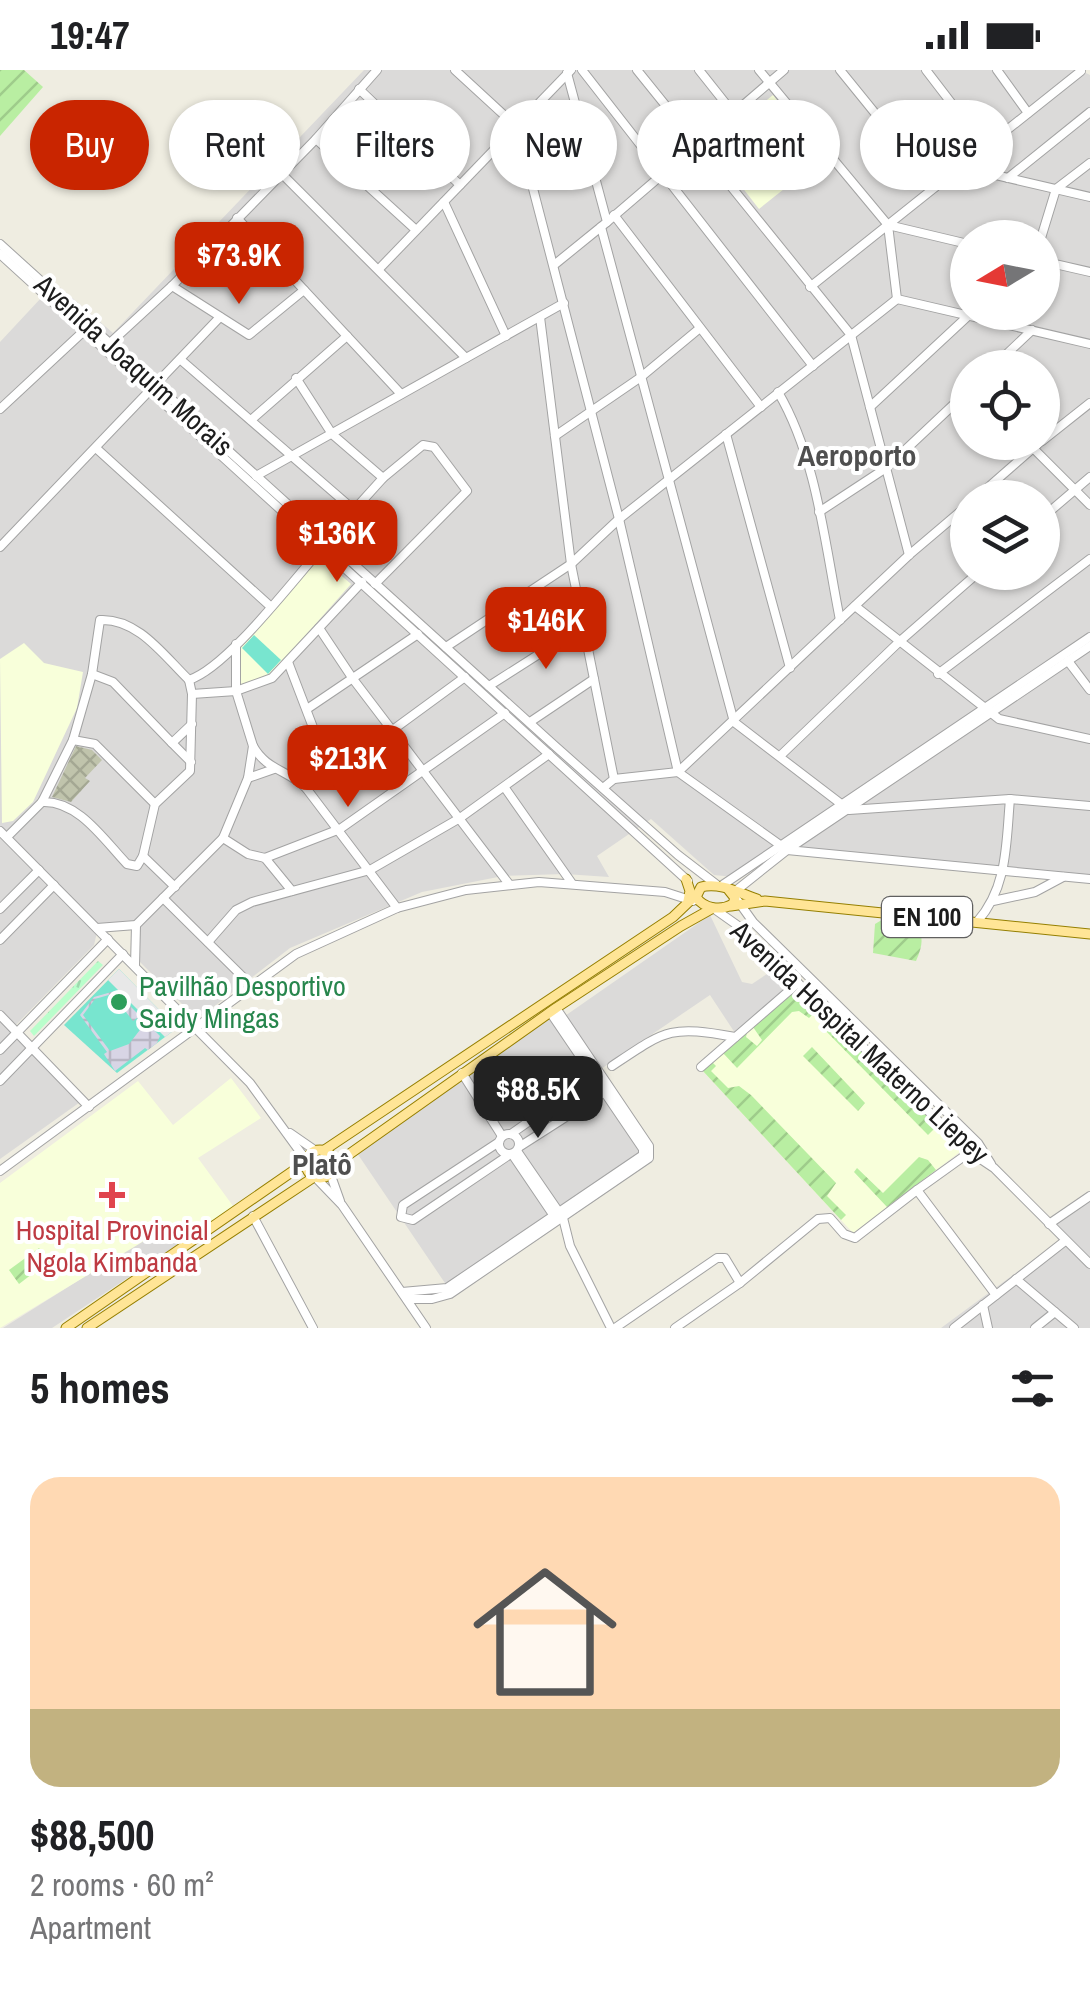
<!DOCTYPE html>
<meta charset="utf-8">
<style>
:root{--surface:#fff;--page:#f6f6f6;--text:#202124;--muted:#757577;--accent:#c92500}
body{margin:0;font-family:"Archivo Narrow",sans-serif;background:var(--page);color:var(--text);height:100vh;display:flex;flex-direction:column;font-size:38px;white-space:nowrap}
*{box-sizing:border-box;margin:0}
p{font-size:32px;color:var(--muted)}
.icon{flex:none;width:55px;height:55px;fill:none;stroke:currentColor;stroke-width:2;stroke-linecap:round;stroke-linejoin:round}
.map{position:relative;height:1258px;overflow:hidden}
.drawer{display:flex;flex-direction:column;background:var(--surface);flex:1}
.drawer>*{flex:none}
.banner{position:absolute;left:30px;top:30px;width:1030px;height:90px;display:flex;gap:20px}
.needle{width:65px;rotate:260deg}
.tools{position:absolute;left:950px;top:150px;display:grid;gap:20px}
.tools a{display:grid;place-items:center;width:110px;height:110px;border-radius:50%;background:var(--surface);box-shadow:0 2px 8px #0004;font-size:50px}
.price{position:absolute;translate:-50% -85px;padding:0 22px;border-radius:20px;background:var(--accent);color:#fff;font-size:32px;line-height:65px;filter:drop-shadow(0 2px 5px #0008)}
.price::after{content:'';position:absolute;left:50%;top:60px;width:30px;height:22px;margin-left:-15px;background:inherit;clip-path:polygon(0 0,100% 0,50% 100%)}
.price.on{background:#222;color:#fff}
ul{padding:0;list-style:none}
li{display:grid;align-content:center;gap:20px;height:530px;padding:0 30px}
li span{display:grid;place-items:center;height:310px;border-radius:30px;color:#555}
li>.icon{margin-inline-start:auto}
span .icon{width:180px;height:180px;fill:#fffc;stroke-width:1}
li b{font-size:42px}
h2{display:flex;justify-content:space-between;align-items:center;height:120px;padding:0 30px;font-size:42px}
.pill{padding:0 35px;border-radius:45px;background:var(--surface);box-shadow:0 2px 8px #0004;font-size:35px;line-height:90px}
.pill.on{background:var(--accent);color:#fff}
.status{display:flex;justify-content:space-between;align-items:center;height:70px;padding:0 50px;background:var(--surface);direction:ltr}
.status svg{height:28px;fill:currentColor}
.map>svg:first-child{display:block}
.residential{fill:#dbdad9;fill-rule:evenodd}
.education{fill:#f8ffda}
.construction{fill:url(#construction-cross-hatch)}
.park{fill:url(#park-tufts)}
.garden{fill:url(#garden-furrows)}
.pitch{fill:#78e5cf}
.parking{fill:#e8e8e8}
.plaza{fill:url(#plaza-grid);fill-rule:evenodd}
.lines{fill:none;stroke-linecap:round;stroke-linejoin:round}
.minor-casing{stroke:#a3a3a3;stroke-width:10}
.major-casing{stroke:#957f00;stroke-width:11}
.minor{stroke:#fff;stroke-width:8}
.major{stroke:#ffe596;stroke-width:9}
.leisure-dot{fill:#2e9e5b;stroke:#fff;stroke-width:4}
.health-dot{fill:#e0444e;stroke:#fff;stroke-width:4}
.labels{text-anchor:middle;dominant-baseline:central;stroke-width:8;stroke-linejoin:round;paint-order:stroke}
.shield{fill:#fff;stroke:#606060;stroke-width:2.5}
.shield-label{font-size:25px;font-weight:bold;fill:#1c1c1c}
.street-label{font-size:28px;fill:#1c1c1c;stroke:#fff}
.leisure-label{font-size:28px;fill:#27864d;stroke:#fff;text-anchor:start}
.health-label{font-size:28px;fill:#be3a42;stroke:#fff}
.neighbourhood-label{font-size:30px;font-weight:bold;fill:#4f4f4f;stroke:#fff}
</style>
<div class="status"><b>19:47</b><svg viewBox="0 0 49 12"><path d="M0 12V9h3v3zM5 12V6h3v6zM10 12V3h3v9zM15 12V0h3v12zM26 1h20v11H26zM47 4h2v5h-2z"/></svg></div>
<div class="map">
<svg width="1090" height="1258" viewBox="0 0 1090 1258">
<defs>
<pattern id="construction-cross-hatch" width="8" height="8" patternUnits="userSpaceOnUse" patternTransform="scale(2.5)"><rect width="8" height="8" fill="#c0c4ac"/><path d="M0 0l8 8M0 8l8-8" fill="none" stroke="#a4a893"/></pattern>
<pattern id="park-tufts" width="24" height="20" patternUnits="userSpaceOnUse" patternTransform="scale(2.5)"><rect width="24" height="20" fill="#b9fecb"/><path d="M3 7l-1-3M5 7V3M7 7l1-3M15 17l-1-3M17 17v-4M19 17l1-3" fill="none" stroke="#9ed9ae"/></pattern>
<pattern id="garden-furrows" width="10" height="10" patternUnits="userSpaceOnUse" patternTransform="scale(2.5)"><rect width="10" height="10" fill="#b9eea2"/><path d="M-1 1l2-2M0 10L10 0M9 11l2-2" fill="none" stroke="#9ecc8b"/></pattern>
<pattern id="plaza-grid" width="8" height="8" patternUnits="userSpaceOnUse" patternTransform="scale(2.5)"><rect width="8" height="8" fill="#d8d5e5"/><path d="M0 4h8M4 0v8" fill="none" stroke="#b9b6c4"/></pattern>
</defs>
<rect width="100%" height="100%" fill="#efede1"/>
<g class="residential">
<path d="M364,0h716l10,5v804l-87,-7 -223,-27 -46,32 -20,-2 -63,-56 -54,37 12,21 -44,-3 -62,2 -81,16 -132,56 -87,67 -9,1 -59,-59 1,-31 -38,2 -4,17 -80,82 69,73 -83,59v-817l55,-59 58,50zM968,168h74v74h-74zM968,298h74v74h-74zM968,428h74v74h-74z"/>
<path d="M710,845l32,67 10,2 24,-16 18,19 -57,49 -27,-41 -112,76 50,81 -199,137 -92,-136 201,-141 4,6z"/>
<path d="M1090,1126v132h-149l118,-87 -10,-17z"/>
<path d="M176,1149l12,19 -136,90h-49z"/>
</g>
<g class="education">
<path d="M773,25l50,63 -64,51 -49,-63z"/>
<path d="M320,487l31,27 -81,91 -31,10v-41z"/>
<path d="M24,573l20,20 39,9 -6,36 -44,94 -20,19 -11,2 -2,-164z"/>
<path d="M799,918l162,163 -108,82 -151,-163z"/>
<path d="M231,1008l30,40 -63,40 35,48 -45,32 -11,-17 -177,107v-145l138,-102 35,44z"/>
</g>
<path class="construction" d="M76,676l16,4 10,10 -17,18 5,3 -19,21 -19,-5z"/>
<path class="park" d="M98,891l5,4 -69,71 -4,-5z"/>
<g class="garden">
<path d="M0,0h24l19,17 -43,49z"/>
<path d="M885,848c29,4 46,10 31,43l-43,-8 2,-29z"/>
<path d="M799,918l20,20 -10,10 -10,-7 -7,1 -55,56 -14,-15 24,-20 -1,4 11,9 5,-6 -9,-13z"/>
<path d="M828,947l109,109 -9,9 -108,-110z"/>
<path d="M812,977l53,56 -7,8 -55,-55z"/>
<path d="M712,992l4,4 -5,5 17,17 11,-2 12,9 85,88 -9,13 19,19 -5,5 -139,-150z"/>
<path d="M919,1087l9,3 8,10 -49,37 -33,-35 3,-4 26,25z"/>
<path d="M39,1178l10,13 -30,23 -10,-14z"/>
</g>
<g class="pitch">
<path d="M254,565l27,25 -13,14 -26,-26z"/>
<path d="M119,899l58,59 -60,45 -53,-48z"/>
</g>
<path class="parking" d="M119,899l58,59 -12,9 -57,-57z"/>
<path class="plaza" d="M115,921l45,45 -3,7 -9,7 -3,-2 -30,23 -11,-17 3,-2 -27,-37 14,-18zM112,924l21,27 4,-3 6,8 -14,18 -19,7 -27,-36 12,-16z"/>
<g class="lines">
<g class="minor-casing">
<g id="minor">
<path d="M455,0l62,57 102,392 59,253 109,78 303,29"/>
<path d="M582,0l231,296"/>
<path d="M637,0l214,265 58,220"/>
<path d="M699,0l35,44"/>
<path d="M759,0l129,155 9,74"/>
<path d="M840,0l95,117"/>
<path d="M926,0l59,77"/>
<path d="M997,0l31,43"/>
<path d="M359,19l101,96"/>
<path d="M316,69l100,91"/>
<path d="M961,97l129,30"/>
<path d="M282,104l184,184"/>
<path d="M1008,108l82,-66"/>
<path d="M444,132l62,134"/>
<path d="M614,145l147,192"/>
<path d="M237,148l164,176"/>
<path d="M607,152l177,-152"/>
<path d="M888,155l80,19"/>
<path d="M601,157l133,495 115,88 161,-11c-4,44 -2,88 -33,123"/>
<path d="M1041,168l15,-49 34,-26"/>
<path d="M0,174l555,502 123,109 39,30"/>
<path d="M0,184l688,627"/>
<path d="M1042,191l48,11"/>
<path d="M554,195l53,-43 -40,-149"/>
<path d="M379,199l192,-199"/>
<path d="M172,216l77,49 55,-45"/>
<path d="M810,217l271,-216"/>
<path d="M897,229l193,45"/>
<path d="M540,247l31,247 43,215"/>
<path d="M110,273l62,-57 144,-147 61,-69"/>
<path d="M181,290l173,150"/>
<path d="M992,298l40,-38"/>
<path d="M296,308l36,56 51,44"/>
<path d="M778,322c39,66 47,153 62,228"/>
<path d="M870,337l98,-91"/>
<path d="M0,339l86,-80"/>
<path d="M251,350l96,-84"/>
<path d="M726,364l64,234"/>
<path d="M555,366l86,-59 59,-49"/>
<path d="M1042,371l48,-38"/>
<path d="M1033,378l57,57"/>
<path d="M97,379l173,157"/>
<path d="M256,406l308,-173"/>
<path d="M976,428l64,-56"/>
<path d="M819,442l67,-44 82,-77"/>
<path d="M1042,448l48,-41"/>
<path d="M326,471l57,-63 40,-33 11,2 33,44 -92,93"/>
<path d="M0,477l220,-230"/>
<path d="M855,536l144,113 91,20"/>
<path d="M319,558l34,51 156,205"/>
<path d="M236,574v47l17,55 -5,32 26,-9"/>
<path d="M446,577l125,-83 48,-45 278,-220"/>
<path d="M1068,591l22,29"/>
<path d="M288,592l26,68 -18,48"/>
<path d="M92,604l21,8 59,61 20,-19"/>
<path d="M938,604l152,-115"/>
<path d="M189,610c39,-13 104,-100 134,-133"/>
<path d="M489,616l94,-60"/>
<path d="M192,624l44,-3 36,-13 90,-96"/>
<path d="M307,639l111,-75"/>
<path d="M530,652l64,-43"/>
<path d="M73,670l22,4 60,60"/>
<path d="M172,673l19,19"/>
<path d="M253,676c13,24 35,24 53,42l91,120"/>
<path d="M780,686l119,-114 80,-70"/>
<path d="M306,718l88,-59 71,-52"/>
<path d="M505,718l66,94"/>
<path d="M603,718l11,-9 64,-7 231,-217 59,-50"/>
<path d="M1010,729l80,7"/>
<path d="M42,732c36,-2 62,38 85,62l10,2 6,-10 12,-52 35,-33 2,-77 -3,-14"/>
<path d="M0,761l250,252 56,77"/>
<path d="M7,767l35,-35 31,-62 19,-66 8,-54c38,-2 64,36 89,60"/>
<path d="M223,768l25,16 17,4 27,33"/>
<path d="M143,786l32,31"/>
<path d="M265,788l75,-29 165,-116"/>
<path d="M721,816l369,-249"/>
<path d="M733,823l54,-43 303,-204"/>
<path d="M163,828l88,87"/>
<path d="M738,831l15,21 225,221 13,21"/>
<path d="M993,831l42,-9 28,-15"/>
<path d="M713,838l31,22 226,222 24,16 96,96"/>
<path d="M0,839l39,-39"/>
<path d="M97,858l39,-3 87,-87 25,-60"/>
<path d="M0,870l54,-55"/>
<path d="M208,872l28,-32 16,-8 118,-32 90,-52 89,-64"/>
<path d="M135,896l1,-41"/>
<path d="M0,945l89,92"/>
<path d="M0,980l108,-111"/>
<path d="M612,996c54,-36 57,-41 123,-29"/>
<path d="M701,997l97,-84"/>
<path d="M462,1003l40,63"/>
<path d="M0,1011l123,-127"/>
<path d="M290,1063l26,18"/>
<circle cx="509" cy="1074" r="10"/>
<path d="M511,1064l84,-59"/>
<path d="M499,1072l-96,63 -2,12 12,3 96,-65"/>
<path d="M519,1077l89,-57"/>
<path d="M517,1081l46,67 7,28 41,82"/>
<path d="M970,1082l-53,38 79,105"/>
<path d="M512,1084l44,65"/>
<path d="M0,1101l296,-217 101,-46 69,-18 73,-8 126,10 28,9"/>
<path d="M330,1103l10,28"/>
<path d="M316,1108l26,27 84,123"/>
<path d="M253,1146l60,112"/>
<path d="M1049,1154l41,-28"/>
<path d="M1016,1209l58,49"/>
<path d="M402,1222l45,-4 196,-133v-6l-93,-137"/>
<path d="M407,1229h25l18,-5 199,-136v-12l-93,-138"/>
<path d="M983,1235l5,23"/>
<path d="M615,1258l102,-70h8l15,25"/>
<path d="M675,1258l65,-45 78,-64 12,-1 14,16 11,4 62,-48"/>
<path d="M954,1258l111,-87"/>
<path d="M1035,1258l20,-16"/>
</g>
</g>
<g class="major-casing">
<g id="major">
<path d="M686,809l4,12 -2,10"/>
<path d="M727,818l8,10 -2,6c-12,7 -29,5 -37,-7l5,-10c19,-5 38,6 56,12"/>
<path d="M731,836l34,-5 325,33"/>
<circle cx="320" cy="1094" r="14"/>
<path d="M323,1081l350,-234 23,-22"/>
<path d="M334,1095l222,-157 125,-82 32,-18"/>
<path d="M66,1258l240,-166"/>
<path d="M87,1258l227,-151"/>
</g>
</g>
<use href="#minor" class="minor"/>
<use href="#major" class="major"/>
</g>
<circle class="leisure-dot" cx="119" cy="932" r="10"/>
<path class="health-dot" d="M107 1110h10v10h10v10h-10v10h-10v-10h-10v-10h10z"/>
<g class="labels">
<rect class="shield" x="882" y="827" width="90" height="40" rx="8"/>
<g class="shield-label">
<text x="927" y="847">EN 100</text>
</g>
<g class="street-label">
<text transform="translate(134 295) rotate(42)">Avenida Joaquim Morais</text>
<text transform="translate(860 972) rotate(43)">Avenida Hospital Materno Liepey</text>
</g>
<g class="leisure-label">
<text x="139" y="916">Pavilhão Desportivo<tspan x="139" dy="32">Saidy Mingas</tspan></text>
</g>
<g class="health-label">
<text x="112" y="1160">Hospital Provincial<tspan x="112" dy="32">Ngola Kimbanda</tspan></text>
</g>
<g class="neighbourhood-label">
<text x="857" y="385">Aeroporto</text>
<text x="322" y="1094">Platô</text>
</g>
</g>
</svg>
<div class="tools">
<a><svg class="needle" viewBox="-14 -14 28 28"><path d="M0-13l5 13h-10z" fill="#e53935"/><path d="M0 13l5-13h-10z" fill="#757577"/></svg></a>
<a><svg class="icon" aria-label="locate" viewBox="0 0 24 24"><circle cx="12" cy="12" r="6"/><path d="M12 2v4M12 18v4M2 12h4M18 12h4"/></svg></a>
<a><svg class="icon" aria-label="layers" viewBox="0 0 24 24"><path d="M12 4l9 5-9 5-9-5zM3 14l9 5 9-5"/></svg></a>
</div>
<b class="price" style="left:239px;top:237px">$73.9K</b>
<b class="price" style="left:337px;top:515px">$136K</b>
<b class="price" style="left:546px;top:602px">$146K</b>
<b class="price" style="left:348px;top:740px">$213K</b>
<b class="price on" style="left:538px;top:1071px">$88.5K</b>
<div class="banner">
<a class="pill on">Buy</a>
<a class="pill">Rent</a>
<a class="pill">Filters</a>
<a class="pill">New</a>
<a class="pill">Apartment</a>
<a class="pill">House</a>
</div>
</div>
<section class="drawer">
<h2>5 homes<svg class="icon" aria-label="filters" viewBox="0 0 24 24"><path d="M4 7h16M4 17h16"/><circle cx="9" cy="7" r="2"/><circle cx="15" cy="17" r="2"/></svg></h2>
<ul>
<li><span style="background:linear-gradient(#ffd9b3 75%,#c2b280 0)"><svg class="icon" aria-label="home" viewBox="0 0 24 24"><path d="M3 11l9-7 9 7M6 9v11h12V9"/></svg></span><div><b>$88,500</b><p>2 rooms · 60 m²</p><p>Apartment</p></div></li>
</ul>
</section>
